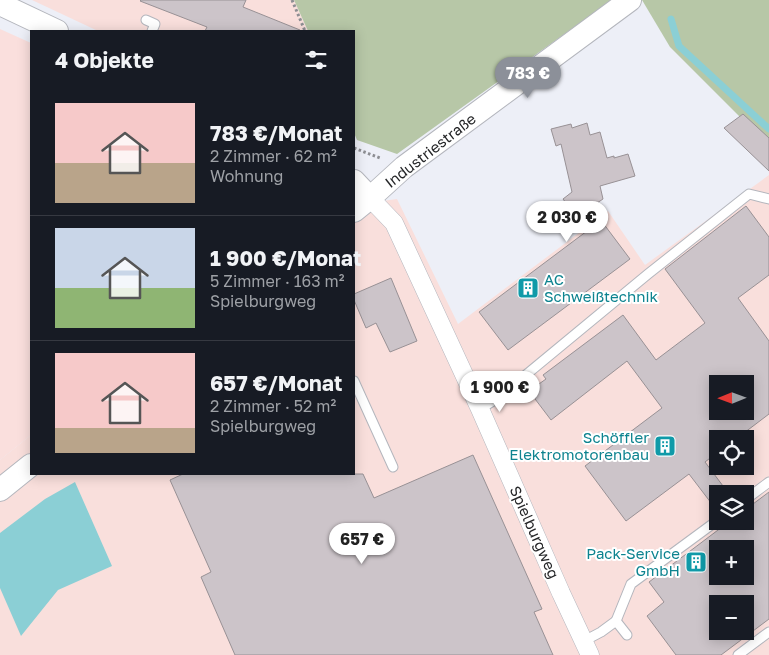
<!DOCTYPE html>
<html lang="de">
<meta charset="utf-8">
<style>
:root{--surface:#171b24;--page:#242831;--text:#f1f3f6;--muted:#9ea1a6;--line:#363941;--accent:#8c9099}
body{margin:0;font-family:"Golos Text",sans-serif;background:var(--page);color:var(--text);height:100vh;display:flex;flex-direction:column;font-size:19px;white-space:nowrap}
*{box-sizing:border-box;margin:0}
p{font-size:16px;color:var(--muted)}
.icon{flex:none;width:28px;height:28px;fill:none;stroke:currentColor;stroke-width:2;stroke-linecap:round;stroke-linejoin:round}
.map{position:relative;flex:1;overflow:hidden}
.side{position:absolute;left:30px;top:30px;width:325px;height:445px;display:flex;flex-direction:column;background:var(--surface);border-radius:0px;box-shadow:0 2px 12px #0003}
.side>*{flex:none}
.needle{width:32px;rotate:269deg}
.tools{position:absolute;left:709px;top:375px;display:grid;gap:10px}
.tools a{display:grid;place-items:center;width:45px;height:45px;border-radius:0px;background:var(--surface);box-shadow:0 2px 12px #0003;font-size:25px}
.price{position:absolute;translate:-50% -42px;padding:0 11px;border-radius:18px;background:#fff;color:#222;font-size:16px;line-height:32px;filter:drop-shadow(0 1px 2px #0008)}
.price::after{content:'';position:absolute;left:50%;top:30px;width:15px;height:11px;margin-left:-8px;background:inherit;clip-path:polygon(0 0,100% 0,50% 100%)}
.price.active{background:var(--accent);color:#fff}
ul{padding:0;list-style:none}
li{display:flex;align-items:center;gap:15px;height:125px;padding:0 25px}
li+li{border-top:1px solid var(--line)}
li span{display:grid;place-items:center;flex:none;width:140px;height:100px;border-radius:0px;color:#555}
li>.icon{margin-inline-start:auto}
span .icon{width:60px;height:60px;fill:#fffc;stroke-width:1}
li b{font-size:21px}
h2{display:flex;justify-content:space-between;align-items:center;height:60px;padding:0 25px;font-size:21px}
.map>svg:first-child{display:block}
.commercial{fill:#f9dfdc;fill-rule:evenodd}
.industrial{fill:#fadfdd}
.green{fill:#b7c7a7}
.water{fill:#8bcfd5}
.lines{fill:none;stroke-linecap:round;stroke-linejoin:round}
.stream{stroke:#8bcfd5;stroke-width:7}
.building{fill:#ccc4c9;stroke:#989195;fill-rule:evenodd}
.service-casing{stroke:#b4b6bd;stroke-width:11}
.minor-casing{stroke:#b4b6bd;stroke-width:19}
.tertiary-casing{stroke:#b4b6bd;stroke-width:24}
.path{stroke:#8d8e93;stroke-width:3;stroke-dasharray:2.5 2.5;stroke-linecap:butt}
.service{stroke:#fff;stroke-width:9}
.minor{stroke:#fff;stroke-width:18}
.tertiary{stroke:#fff;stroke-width:22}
.labels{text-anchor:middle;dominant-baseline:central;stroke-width:4;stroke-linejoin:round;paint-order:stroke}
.street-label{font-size:15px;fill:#252628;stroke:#fff}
.culture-label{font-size:15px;fill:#0d838f;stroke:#fff;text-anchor:end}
</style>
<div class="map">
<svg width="769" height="655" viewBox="0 0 769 655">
<rect width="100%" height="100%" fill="#edeff7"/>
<g class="commercial">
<path d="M32,0h262l14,31h-210z"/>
<path d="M769,175v480h-769v-195l31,-25v39h323v-269l43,-6 61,125 150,-113 37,54zM718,384h27v27h-27zM718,439h27v27h-27zM718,494h27v27h-27zM718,549h27v27h-27zM718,604h27v27h-27z"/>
</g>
<path class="industrial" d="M0,29l31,14v392l-31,25z"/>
<g class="green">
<path d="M294,0h318l-215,154 -40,-14 -3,-7v-102h-46z"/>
<path d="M642,0h127v146l-99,-99z"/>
</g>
<path class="water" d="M75,482l37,84 -54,24 -37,46 -21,-48v-55l45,-34z"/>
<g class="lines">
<path class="stream" d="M671,19l8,27 90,83"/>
</g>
<g class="building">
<path d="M141,0h105l-3,7 57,23v1h-95l2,-4 -67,-26z"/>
<path d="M743,114l26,24v33l-45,-43z"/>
<path d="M587,123l3,12 10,-3 7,26 7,-2v2l14,-4 7,22 -35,10 3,13 -12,8 39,52 -122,91 -29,-38 108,-81 -24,-32 9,-7 -11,-48 -5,2 -5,-17 20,-5 1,4z"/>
<path d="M746,206l23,31v38l-31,23 31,43v73l-33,25h-18v13l-13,10 24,32h-11v18l-29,-38 -63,47 -41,-55 77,-58 -35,-47 -76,59 -22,-29 17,-12 -3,-4 80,-60 33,45 49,-37 -40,-54zM718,384h27v27h-27z"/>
<path d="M391,278l26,63 -27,11 -14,-29 -10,5 -12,-28v-6z"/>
<path d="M473,455l69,154 -8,3 19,43h-318l-34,-78 10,-5 -41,-92 13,-6h180l11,24z"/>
<path d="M769,492v127l-48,36h-45l-29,-39 17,-14 -15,-20 77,-58 -2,-3h21v-11zM718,549h27v27h-27zM718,604h27v27h-27z"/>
</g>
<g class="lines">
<g class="service-casing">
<g id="service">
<path d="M146,20l9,4 -3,7"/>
<path d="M354,381l39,86"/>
<path d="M480,409l18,-11 150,-124 101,-80 20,5"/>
<path d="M745,500l24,-18"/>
<path d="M616,621l15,-37 87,-64"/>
<path d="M584,641l17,-9 15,-11 11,14"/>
<path d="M738,655l31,-23"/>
</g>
</g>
<g class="minor-casing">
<path id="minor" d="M370,198l24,25 86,186 81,184 29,62"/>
</g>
<g class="tertiary-casing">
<g id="tertiary">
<path d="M0,4l57,27"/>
<path d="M354,181l16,17"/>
<path d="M354,211l16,-13 34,-31 226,-167"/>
<path d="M0,490l31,-25"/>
</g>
</g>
<g class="path">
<path d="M292,0l13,31"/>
<path d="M354,148l26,10"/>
</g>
<use href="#service" class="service"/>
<use href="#minor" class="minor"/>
<use href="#tertiary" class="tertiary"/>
</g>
<defs>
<g id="building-square" transform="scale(1.125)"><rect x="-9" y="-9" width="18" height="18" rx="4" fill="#0f9aa8" stroke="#fff"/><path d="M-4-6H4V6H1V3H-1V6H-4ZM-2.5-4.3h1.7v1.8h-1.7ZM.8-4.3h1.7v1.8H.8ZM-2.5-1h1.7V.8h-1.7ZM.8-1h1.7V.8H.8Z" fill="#fff"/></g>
</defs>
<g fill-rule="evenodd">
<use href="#building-square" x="528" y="288"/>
<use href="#building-square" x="665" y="446"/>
<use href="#building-square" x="696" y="562"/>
</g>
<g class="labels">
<g class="street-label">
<text transform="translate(430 150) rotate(-38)">Industriestraße</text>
<text transform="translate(535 532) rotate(66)">Spielburgweg</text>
</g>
<g class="culture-label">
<text x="544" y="279" text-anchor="start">AC<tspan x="544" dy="17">Schweißtechnik</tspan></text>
<text x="649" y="437">Schöffler<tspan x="649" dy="17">Elektromotorenbau</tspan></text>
<text x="680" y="553">Pack-Service<tspan x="680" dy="17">GmbH</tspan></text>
</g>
</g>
</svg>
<div class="tools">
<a><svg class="needle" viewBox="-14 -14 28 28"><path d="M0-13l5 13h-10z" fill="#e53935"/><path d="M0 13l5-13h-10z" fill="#9ea1a6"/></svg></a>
<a><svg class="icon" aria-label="locate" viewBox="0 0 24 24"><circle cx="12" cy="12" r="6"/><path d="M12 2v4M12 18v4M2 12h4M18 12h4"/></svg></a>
<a><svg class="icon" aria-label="layers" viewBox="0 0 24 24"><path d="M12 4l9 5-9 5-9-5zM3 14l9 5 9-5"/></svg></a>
<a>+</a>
<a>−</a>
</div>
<b class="price active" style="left:528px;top:99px">783 €</b>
<b class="price" style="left:567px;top:243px">2 030 €</b>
<b class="price" style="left:500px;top:413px">1 900 €</b>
<b class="price" style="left:362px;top:565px">657 €</b>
<section class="side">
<h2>4 Objekte<svg class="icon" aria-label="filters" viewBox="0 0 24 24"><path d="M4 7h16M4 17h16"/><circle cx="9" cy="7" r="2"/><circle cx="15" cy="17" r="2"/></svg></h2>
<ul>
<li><span style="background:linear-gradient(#f6c9c9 60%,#b9a48a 0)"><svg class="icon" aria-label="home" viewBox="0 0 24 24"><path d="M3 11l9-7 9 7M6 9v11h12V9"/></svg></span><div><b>783 €/Monat</b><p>2 Zimmer · 62 m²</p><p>Wohnung</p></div></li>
<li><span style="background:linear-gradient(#c9d6e8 60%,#8fb573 0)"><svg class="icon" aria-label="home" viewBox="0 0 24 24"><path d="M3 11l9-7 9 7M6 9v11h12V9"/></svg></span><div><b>1 900 €/Monat</b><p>5 Zimmer · 163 m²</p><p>Spielburgweg</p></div></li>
<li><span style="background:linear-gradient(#f6c9c9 75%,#b9a48a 0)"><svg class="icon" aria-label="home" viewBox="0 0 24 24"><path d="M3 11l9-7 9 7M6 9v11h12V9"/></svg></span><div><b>657 €/Monat</b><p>2 Zimmer · 52 m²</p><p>Spielburgweg</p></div></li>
</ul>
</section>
</div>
